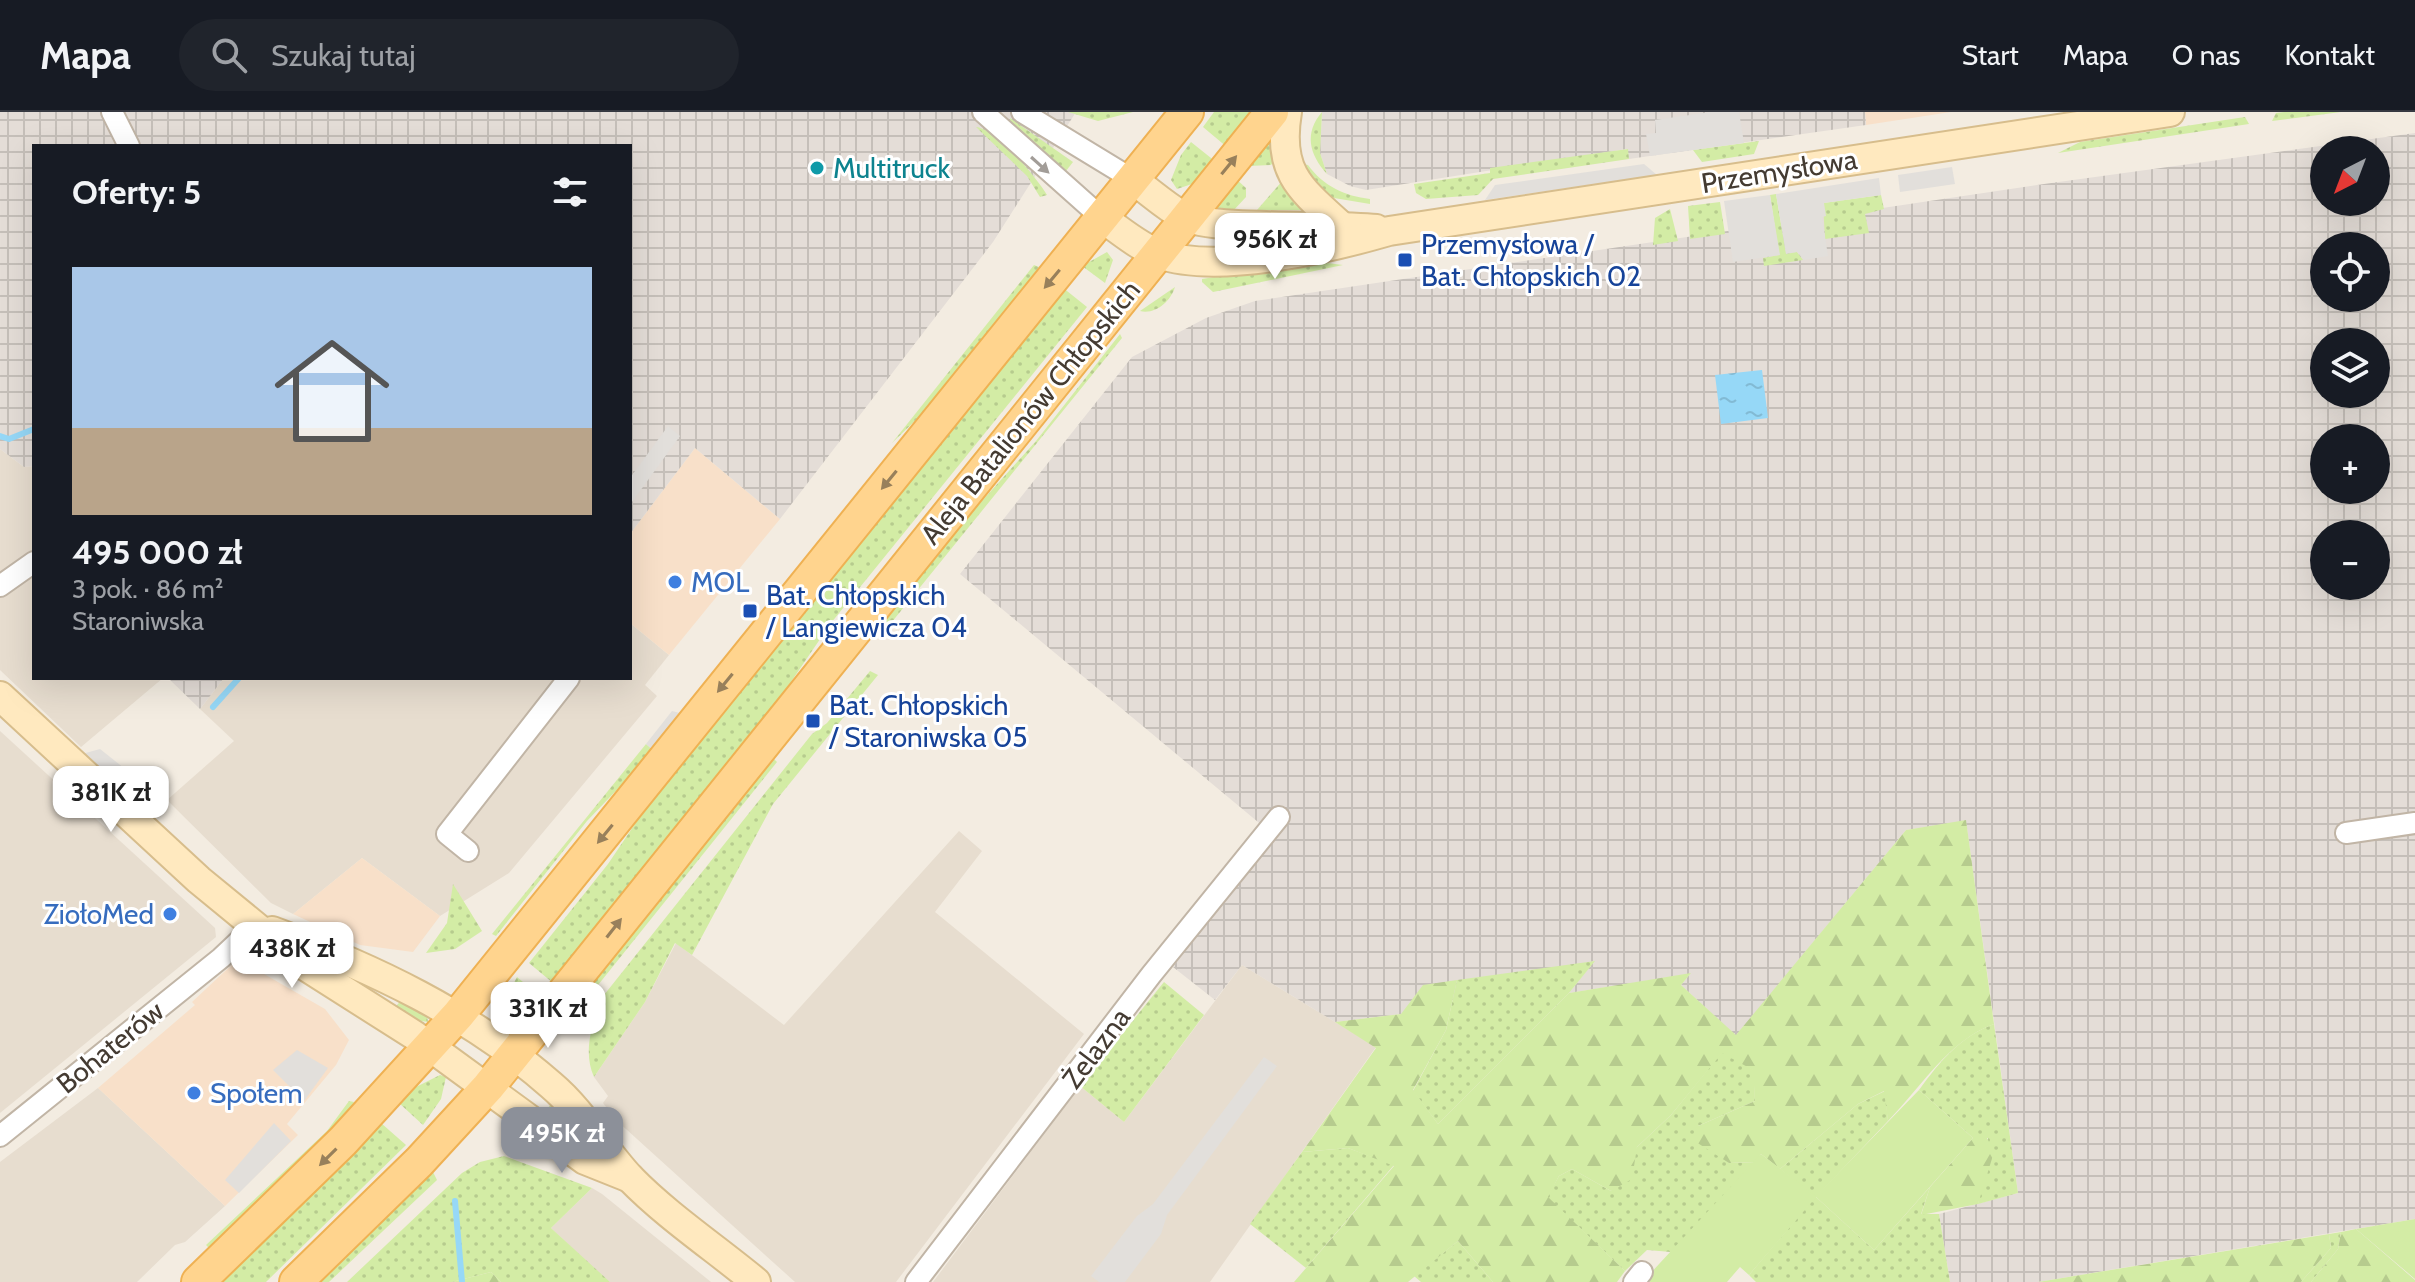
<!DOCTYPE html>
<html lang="pl">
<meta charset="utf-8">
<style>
:root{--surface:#171b24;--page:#20242c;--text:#f1f3f6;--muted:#9ea1a6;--line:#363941;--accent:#8c9099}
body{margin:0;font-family:Cabin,sans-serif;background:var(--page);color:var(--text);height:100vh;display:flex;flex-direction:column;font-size:30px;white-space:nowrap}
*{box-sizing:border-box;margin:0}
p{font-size:26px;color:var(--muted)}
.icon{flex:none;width:44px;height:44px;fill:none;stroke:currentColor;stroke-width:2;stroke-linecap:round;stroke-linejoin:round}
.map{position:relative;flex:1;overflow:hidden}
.details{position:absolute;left:32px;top:32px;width:600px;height:536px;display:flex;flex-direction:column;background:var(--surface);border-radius:0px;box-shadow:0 8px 32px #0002}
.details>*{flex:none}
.needle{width:52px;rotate:222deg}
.controls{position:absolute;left:2310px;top:24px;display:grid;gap:16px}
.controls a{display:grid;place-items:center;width:80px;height:80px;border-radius:50%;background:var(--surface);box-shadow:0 8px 32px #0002;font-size:40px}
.price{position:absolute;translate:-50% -68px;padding:0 18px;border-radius:16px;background:#fff;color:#222;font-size:26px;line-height:52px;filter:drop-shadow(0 2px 4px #0008)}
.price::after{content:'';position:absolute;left:50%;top:48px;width:24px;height:18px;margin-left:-12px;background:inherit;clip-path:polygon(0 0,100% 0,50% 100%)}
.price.selected{background:var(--accent);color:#fff}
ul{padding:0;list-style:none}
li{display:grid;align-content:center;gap:16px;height:424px;padding:0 40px}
li span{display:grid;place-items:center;height:248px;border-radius:0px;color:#555}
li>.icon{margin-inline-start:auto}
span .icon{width:144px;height:144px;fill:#fffc;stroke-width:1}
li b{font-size:34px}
h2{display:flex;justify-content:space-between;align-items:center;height:96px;padding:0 40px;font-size:34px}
header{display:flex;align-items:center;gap:48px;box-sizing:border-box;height:112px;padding:0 40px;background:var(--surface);border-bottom:2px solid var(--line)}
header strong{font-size:38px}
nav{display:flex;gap:44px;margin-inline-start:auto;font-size:28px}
.search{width:560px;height:72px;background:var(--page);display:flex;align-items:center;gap:20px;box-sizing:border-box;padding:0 28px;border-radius:44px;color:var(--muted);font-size:30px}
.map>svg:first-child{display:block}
.residential{fill:#e7ddcf}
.commercial{fill:#f8e0c9}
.industrial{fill:url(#industrial-grid);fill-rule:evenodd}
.grass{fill:url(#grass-dots)}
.forest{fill:url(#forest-firs)}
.garden{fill:#d3eca5}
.parking{fill:#e2dfdb}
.water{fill:url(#water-ripples)}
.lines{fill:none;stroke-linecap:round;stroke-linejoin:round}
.stream{stroke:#96d8f7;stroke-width:6}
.street-casing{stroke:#c1b5a6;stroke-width:24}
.secondary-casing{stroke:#d7bd8c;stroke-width:32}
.primary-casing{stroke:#efb153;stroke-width:36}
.street{stroke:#fff;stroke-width:20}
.secondary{stroke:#ffe9bf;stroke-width:28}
.primary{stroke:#ffd48e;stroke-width:32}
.oneway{fill:#a29d98}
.oneway2{fill:#98805b}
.culture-dot{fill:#0f9aa8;stroke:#fff;stroke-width:3}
.transit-dot{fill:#1a4fb4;stroke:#fff;stroke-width:3}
.shop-dot{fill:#3f7fe0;stroke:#fff;stroke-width:3}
.labels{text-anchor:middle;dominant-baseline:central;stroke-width:6;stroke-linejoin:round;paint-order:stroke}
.culture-label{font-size:28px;fill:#0d838f;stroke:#fff;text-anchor:start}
.street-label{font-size:28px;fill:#443b32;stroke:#fff}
.transit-label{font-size:28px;fill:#164399;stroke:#fff;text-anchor:start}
.shop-label{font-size:28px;fill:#366cbe;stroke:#fff;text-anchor:start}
</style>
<header>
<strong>Mapa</strong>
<div class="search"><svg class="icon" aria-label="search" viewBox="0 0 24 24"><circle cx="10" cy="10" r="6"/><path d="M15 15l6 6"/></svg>Szukaj tutaj</div>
<nav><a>Start</a><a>Mapa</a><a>O nas</a><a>Kontakt</a></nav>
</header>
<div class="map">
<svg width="2415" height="1170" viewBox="0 0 2415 1170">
<defs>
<pattern id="industrial-grid" width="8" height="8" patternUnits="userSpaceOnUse" patternTransform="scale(2)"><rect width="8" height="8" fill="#e4ddd7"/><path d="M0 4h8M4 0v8" fill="none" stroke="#c5bfb9"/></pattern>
<pattern id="grass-dots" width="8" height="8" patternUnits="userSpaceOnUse" patternTransform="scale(2)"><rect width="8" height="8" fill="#d3eca5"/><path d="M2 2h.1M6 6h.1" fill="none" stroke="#b6cb8e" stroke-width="1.8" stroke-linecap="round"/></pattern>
<pattern id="forest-firs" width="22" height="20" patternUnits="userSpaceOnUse" patternTransform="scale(2)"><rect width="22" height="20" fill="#d3eca5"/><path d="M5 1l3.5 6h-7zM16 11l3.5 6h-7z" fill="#b6cb8e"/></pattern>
<pattern id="water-ripples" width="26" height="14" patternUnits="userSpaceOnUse" patternTransform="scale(2)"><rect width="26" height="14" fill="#96d8f7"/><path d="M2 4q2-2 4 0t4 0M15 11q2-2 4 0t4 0" fill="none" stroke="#82bad4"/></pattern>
</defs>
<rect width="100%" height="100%" fill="#f3ece1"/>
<g class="residential">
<path d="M0,337l24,18 10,-1v212h129l-82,69 -81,-77z"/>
<path d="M630,511l39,32 -24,30 12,11 -148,177 -69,43 -78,-58 -69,56 -22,-11 -104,-103 67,-59 -34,-32 24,-31h406z"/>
<path d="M0,619l215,197 1,9 -216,176z"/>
<path d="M959,719l23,20 -47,61 149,122 -188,248h-101l-179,-162 -13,-17 5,-7 -14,-19 51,-75 31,-59 108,82z"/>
<path d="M1242,853l134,82 -166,235h-277l147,-196 44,36z"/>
<path d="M98,976l127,118 -40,36 -10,3 -38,37h-137v-120z"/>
<path d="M592,1076l10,6 109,88h-101l-7,-5 -52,-49z"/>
</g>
<g class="commercial">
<path d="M1865,0h86l-85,13z"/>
<path d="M695,336l85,71 -111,136 -39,-32v-89z"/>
<path d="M362,746l78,58 -27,36 -53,-7 -67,-31z"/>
<path d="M238,847l87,50 24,31 -13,25 -49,59 11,11 -73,71 -127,-118 97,-83 -3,-3z"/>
</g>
<g class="industrial">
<path d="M0,0h1076l-83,130 -213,277 -85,-71 -65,86v-388h-596v320l-10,1 -24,-18z"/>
<path d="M1322,0h543l1,13 -237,34 -2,-10 -261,41 -16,-4 -23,-12 -7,-21z"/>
<path d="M2415,21v1086l-377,63h-88l-11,-68 79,-21 -52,-372 -60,9 -170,206 -55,-51 9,-11 -121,19 25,-32 -193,53 -66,8 -93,-57 -27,35 -42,-33 97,-135 -310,-258 172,-217 74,-39 49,-17 789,-117zM2324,38h52v52h-52zM2324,134h52v52h-52zM2324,230h52v52h-52zM2324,326h52v52h-52zM2324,422h52v52h-52z"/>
<path d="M168,566h56l-24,31z"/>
</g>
<g class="grass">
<path d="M1068,0h65l-35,9z"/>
<path d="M1214,0h43l-29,36 -25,-21z"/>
<path d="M1322,0l-2,41 7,21c-18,-20 -23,-41 -5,-62z"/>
<path d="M2284,0h57l-69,9 4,-8z"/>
<path d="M2245,5l4,7 -191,29 22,-11z"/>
<path d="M1010,6l63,44 -7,9 -56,-50z"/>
<path d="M976,15c21,2 60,50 71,68l-7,2 -13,-21z"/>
<path d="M1272,23l4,24 -5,6 -22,1 -2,-3z"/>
<path d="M1759,29l-5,13 -52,8 -9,-12z"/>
<path d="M1191,30l25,20 -24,22 -15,5 -6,-9 10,-25z"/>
<path d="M1628,37l1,10 -136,20 -15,16 -52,4 -10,-6 -2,-9 76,-11v-5z"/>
<path d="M1298,51l10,2c15,21 37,31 62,34v5l-42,-7z"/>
<path d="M1235,66l11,10v9l-13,14 -15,-1 -3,-5z"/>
<path d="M1284,67l22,31h-49z"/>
<path d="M1776,82l10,59 11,-1 6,8 -39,6 -1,-8 16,-3 -9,-60z"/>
<path d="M1881,83l3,14 -19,5 4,19 -44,6 -2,-36z"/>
<path d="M1720,90l5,32 -35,5 -2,-33z"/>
<path d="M1670,97l8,32 -25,4 2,-27z"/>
<path d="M1237,121l103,1 -112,12z"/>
<path d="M1107,140l6,8 -8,23 -23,-17z"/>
<path d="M1311,149l32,4 -130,27 -11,-10v-3z"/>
<path d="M1034,153l5,2c-45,64 -90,123 -147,176z"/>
<path d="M1062,175l25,20 -256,316 -64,94 -214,266 -24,-20 79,-99 73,-108z"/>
<path d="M1175,175c-4,14 -20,28 -35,24z"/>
<path d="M1120,222l2,4 -239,295 -6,-2 24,-40 135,-150z"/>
<path d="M870,559l8,4 -105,129 -81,151 -17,-12 -30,59 -51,75c-12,-27 -1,-57 10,-82l208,-261 15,-11z"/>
<path d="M646,632l8,7 -67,70 -91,115 -4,-2z"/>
<path d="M773,646l4,4 -191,238 1,-12 157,-201z"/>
<path d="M453,772l29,47 -27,18 -29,4 21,-30z"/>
<path d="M1595,849l-26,32 -131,131 -25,-33 33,-61 11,-50z"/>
<path d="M517,865l24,20 -21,16 -14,4 -3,-13z"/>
<path d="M1164,870l40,33 -80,107 -44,-36z"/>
<path d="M401,887l26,17 1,6 -13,-2 -20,-11z"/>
<path d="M1994,912l24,169 -40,11 10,-66h-15l-54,-48c22,-30 41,-53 75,-66z"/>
<path d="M1722,940l32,18 1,31 -57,25 31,37 27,-1 -85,90 -24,-2 -22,21 -78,-74 12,-21 13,-7 39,22 26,-44 34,-32z"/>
<path d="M440,963l6,2 -5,22 -18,26 -24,-22 17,-16z"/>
<path d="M1885,979l3,30 -72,76 58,53 56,-63 -9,27h18l11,68h-194l-7,-7 66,-78 -35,-28 78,-65z"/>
<path d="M349,989l5,1 -10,18 -107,110 -28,18 -3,-3 121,-114z"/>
<path d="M552,991l58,59 -65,-50z"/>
<path d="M381,1011l25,22 -140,137h-49z"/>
<path d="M1348,1036l46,17 -88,103 -56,-44 52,-72z"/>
<path d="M504,1044l88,32 -41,40 59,54h-109l-10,-10 -39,10h-105l115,-109 18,-11z"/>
<path d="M432,1058l5,10 -108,102h-15z"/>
<path d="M2341,1120l-3,17 -27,33h-10l30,-34 -2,-14z"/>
<path d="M1458,1129l35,41h-72l-7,-6z"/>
</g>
<g class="forest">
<path d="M1966,708l28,204c-46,17 -72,62 -106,97l-4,-30 -26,13 -78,65 -19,-15 -5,8 -27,1 -33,-21 2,-16 57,-25 -2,-31 -31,-17 -51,62 -34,32 -5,32 -21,12 -39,-22 -13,7 -11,21 77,74 -8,11h-124l-35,-41 -50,41h-114l100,-116 -46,-18 -46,4 74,-104 -41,-26 66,-8 22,-29 34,-5 -11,50 -33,60 25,34 131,-131 122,-20 -10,12 55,50 170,-205z"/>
<path d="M1973,1026h14l7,14 -16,52 -57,11 9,-28z"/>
<path d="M2356,1117l59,51v2h-104l27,-33 3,-17z"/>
<path d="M2329,1122l2,14 -30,34h-263z"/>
<path d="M491,1160l10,10h-49z"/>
</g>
<g class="garden">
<path d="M1919,978l54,48 -99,112 -58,-53 -67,78 -9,-8 -13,15h-77l-3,-5 114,-123 55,42z"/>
<path d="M2415,1107v60l-59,-50z"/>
</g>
<g class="parking">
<path d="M1711,0h28l5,31 -94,13 -4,-22 10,-1 -1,-13z"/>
<path d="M1644,52l13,11 -172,25 10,-15z"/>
<path d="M1952,55l3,17 -55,8 -2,-17z"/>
<path d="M1879,66l2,17 -57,8 2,13 -4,1 6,39 -24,4 -7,-8 -11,2 -10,-60z"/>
<path d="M1770,83l10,60 -47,7 -9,-61z"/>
<path d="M668,314l12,10 -48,66 -2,-24z"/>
<path d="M672,599l12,3 -30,37 -8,-7z"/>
<path d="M100,637l44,35 -8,9 -28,-16 -26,-23z"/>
<path d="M297,938l31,18 -24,33 -31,-31z"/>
<path d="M1264,945l13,9 -110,149 -6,19 -36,48h-26l-8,-6 46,-60 16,-12z"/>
<path d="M274,1011l17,18 -52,52 -14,-13z"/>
</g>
<path class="water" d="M1762,258l6,48 -47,6 -6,-49z"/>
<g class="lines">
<g class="stream">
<path d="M0,324l9,3 25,-10"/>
<path d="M213,595l26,-29"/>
<path d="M455,1089l7,81"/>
</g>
<g class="street-casing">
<g id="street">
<path d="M112,0l17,34"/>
<path d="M983,0l119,106"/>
<path d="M1022,0l110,67"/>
<path d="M0,474l34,-24"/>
<path d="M2346,721l69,-10"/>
<path d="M468,739l-21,-17 122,-156"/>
<path d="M0,1024l221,-178 35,-33"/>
<path d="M916,1170l235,-307 128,-158"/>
<path d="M1634,1170l8,-10"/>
</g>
</g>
<g class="secondary-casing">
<g id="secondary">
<path d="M1287,0c-10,59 12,76 53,113"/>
<path d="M1132,67c17,12 33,27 51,37 29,15 151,8 193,13"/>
<path d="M1102,106c18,12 37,29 57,36 59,21 171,-6 230,-23l781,-119"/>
<path d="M0,584l199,184 100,82 115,73 171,125 45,18"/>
<path d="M272,819c101,37 198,83 279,154 32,27 51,63 79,93 37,38 85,70 126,104"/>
</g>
</g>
<g class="primary-casing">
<g id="primary">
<path d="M198,1170l145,-141 115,-126 729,-903"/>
<path d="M296,1170l123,-120 69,-75 784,-975"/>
</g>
</g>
<use href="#street" class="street"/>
<use href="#secondary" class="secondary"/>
<use href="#primary" class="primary"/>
</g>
<defs><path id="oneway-solid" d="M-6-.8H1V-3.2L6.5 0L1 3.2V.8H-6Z" transform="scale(2)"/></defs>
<use class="oneway" href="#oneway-solid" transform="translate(1040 53) rotate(42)"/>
<g class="oneway2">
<use href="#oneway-solid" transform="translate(1229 53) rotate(-51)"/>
<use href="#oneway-solid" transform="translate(1052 167) rotate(130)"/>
<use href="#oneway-solid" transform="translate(889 368) rotate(129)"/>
<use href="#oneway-solid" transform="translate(725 571) rotate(129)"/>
<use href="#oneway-solid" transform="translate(605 722) rotate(129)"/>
<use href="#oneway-solid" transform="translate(614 816) rotate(-52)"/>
<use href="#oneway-solid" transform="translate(328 1045) rotate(135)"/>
</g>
<circle class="culture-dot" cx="817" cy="56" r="8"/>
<g class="transit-dot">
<rect x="1397" y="140" width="16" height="16" rx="4"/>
<rect x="742" y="491" width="16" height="16" rx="4"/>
<rect x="805" y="601" width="16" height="16" rx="4"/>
</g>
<g class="shop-dot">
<circle cx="675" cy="470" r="8"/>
<circle cx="170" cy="802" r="8"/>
<circle cx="194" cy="981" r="8"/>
</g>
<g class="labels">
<g class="culture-label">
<text x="833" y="56">Multitruck</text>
</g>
<g class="street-label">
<text transform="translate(1779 59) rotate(-9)">Przemysłowa</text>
<text transform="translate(1030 300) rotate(-51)">Aleja Batalionów Chłopskich</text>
<text transform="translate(110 935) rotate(-39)">Bohaterów</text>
<text transform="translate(1096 936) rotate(-53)">Żelazna</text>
</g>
<g class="transit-label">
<text x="1421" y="132">Przemysłowa /<tspan x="1421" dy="32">Bat. Chłopskich 02</tspan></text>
<text x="766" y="483">Bat. Chłopskich<tspan x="766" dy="32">/ Langiewicza 04</tspan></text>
<text x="829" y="593">Bat. Chłopskich<tspan x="829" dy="32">/ Staroniwska 05</tspan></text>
</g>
<g class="shop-label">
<text x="691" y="470">MOL</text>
<text x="154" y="802" text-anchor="end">ZiołoMed</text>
<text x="210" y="981">Społem</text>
</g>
</g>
</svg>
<div class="controls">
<a><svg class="needle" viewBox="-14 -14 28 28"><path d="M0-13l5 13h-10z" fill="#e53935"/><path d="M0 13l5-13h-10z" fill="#9ea1a6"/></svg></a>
<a><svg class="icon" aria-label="locate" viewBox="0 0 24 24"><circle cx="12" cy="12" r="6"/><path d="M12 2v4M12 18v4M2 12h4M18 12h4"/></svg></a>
<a><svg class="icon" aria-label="layers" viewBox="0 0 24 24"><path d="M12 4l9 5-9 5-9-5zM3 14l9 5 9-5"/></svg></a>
<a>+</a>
<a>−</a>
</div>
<b class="price" style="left:1275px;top:169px">956K zł</b>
<b class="price" style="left:111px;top:722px">381K zł</b>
<b class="price" style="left:292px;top:878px">438K zł</b>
<b class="price" style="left:548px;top:938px">331K zł</b>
<b class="price selected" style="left:562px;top:1063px">495K zł</b>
<section class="details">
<h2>Oferty: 5<svg class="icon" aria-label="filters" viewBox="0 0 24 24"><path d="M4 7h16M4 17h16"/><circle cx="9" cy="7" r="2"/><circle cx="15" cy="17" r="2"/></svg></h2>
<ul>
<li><span style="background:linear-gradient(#a9c7e8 65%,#b9a48a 0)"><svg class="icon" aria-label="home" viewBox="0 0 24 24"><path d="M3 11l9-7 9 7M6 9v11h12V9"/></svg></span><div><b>495 000 zł</b><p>3 pok. · 86 m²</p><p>Staroniwska</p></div></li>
</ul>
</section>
</div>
